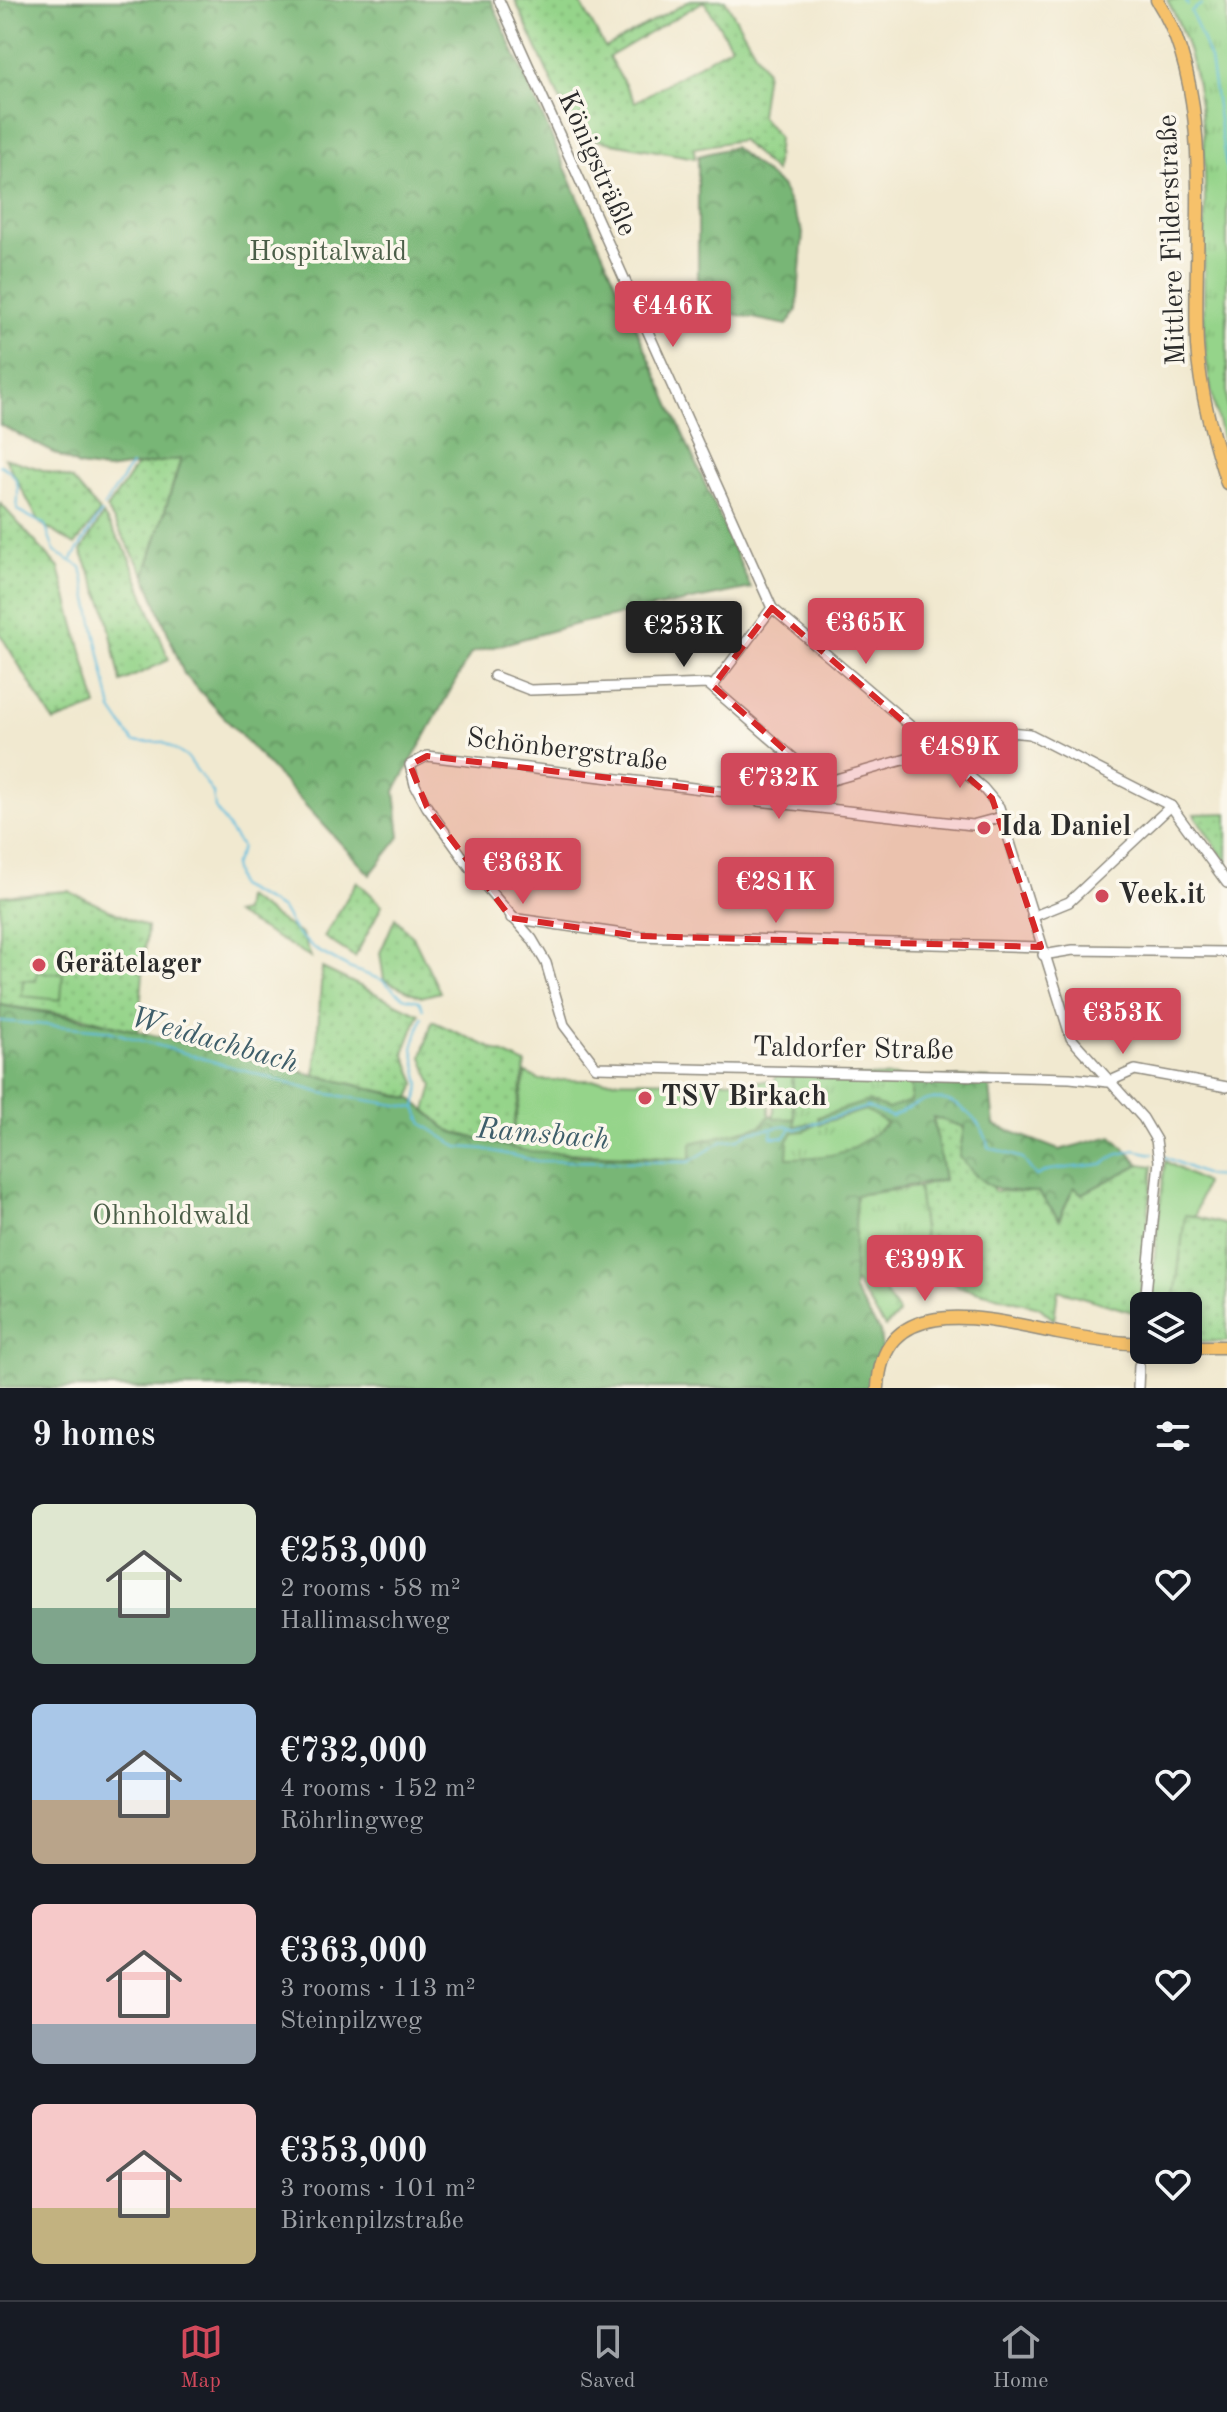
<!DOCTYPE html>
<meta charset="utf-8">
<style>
:root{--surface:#171b24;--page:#242831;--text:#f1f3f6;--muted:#9ea1a6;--line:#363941;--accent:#d1495b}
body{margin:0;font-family:"Old Standard TT",serif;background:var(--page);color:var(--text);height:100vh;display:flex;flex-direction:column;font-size:30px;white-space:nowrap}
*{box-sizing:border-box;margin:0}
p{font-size:26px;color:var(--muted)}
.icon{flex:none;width:44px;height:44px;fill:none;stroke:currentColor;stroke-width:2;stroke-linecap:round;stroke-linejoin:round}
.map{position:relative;height:1388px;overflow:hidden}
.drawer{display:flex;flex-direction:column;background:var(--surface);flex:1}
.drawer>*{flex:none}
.controls{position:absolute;left:1130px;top:1292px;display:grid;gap:16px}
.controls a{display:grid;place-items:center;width:72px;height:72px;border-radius:12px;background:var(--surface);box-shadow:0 4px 12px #0003;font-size:40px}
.price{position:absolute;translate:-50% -68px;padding:0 18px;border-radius:8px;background:var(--accent);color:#fff;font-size:26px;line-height:52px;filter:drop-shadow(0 2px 4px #0008)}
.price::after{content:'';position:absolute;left:50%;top:48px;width:24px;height:18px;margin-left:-12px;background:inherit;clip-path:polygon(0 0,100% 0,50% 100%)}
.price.active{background:#222;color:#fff}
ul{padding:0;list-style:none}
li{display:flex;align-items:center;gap:24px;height:200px;padding:0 32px}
li span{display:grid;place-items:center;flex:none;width:224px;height:160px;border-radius:12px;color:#555}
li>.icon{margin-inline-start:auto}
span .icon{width:96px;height:96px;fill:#fffc;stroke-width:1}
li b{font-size:34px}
h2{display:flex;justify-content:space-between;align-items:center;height:96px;padding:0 32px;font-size:34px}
.tab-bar{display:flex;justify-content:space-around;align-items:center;height:112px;border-top:2px solid var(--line);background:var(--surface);font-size:22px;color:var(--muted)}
.tab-bar a{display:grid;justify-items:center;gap:4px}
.tab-bar .active{color:var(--accent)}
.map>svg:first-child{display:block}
.grass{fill:url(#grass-dots);stroke:#60805a;stroke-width:2;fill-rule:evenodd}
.forest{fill:url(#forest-crowns);stroke:#527050;stroke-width:2}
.park{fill:url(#park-tufts);stroke:#60805a;stroke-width:2}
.garden{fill:#95d48a;stroke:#60805a;stroke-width:2}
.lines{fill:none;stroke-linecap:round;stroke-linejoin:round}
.stream{stroke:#61bddf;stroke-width:2}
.minor-casing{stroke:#8e8a7e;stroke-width:12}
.major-casing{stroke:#8e8a7e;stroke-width:15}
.minor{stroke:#fff;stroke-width:9}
.major{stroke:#f6c16b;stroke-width:12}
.marked{fill:#d62828;fill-opacity:0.2;stroke:#d62828;stroke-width:6;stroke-dasharray:16 10;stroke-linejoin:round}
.poi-dot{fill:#d1495b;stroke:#fbf7ec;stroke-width:3}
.labels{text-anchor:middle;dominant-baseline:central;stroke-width:7;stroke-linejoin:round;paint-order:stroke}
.street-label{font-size:28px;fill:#2b2b2b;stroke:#fbf7ec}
.park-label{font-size:28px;fill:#4b5e48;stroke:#fbf7ec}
.poi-label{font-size:28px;font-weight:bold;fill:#2b2b2b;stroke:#fbf7ec;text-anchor:start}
.water-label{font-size:30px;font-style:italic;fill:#3e5e6a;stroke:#fbf7ec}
</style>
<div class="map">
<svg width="1227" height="1388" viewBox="0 0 1227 1388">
<defs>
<pattern id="grass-dots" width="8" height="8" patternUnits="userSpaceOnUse" patternTransform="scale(2)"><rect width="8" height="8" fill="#95d48a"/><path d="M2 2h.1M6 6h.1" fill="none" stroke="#81b677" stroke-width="1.8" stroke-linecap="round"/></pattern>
<pattern id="forest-crowns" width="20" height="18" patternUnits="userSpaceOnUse" patternTransform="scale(2)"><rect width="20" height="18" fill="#78b676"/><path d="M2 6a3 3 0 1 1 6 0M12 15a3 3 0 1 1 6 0" fill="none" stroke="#639461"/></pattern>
<pattern id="park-tufts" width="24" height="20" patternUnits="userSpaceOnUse" patternTransform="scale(2)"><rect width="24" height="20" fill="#95d48a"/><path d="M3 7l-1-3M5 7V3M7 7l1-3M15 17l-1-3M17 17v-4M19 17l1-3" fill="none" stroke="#81b677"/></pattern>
</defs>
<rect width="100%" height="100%" fill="#fbf7ec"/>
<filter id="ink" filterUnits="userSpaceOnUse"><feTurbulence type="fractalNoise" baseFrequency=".0125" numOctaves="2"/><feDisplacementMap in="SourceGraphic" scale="16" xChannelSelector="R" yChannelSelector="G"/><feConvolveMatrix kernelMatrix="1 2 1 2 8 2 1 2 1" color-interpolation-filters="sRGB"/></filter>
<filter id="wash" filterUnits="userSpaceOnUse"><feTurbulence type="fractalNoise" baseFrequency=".006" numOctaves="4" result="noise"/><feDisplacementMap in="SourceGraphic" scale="32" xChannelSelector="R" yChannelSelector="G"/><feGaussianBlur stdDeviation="1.8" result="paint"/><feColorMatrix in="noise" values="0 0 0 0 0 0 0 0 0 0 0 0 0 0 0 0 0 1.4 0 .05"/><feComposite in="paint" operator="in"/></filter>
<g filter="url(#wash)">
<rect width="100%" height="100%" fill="#f1e9d0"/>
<g class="grass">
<path d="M515,0h64l26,48 86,-48h34l41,71 -6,44 18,22 -3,35 -34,-32 -47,8 1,10 -104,-19 -21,-17zM704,1l27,45 -96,56 -26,-45z"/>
<path d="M5,458l67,21 28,33 -25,33 -35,-22z"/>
<path d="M181,458l-36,117 -38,-66 29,-43z"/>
<path d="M0,503l59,65 38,138 -43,16 -54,-88z"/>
<path d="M103,515l25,39 41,106 -48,22 -15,-72 -25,-59z"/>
<path d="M1227,813v51l-33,-50z"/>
<path d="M357,881l25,24 -27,52 -31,-20z"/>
<path d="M68,891l79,36 -9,105 -53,-15 -85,-12v-109z"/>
<path d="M245,897l57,38 9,22 -77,-43 9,-2z"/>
<path d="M395,918l19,20 26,54 -19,5 -37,-17 -4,-27z"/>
<path d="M322,968l97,46 -15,39 12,30 -6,15 -95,-23z"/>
<path d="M432,1021l94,43 -17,83 -60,-16 -23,-21 7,-24 -11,-29z"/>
<path d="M933,1116l31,11 30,64 44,1 22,26 14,-32 8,7 58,-29 13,2 -13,137 -4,10 -78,-23 -4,30 -15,-13 -79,-20 -21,-14 -13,-17 -8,-69 26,-7z"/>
<path d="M1185,1214l42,11v117l-39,-1 4,-25 -4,-1v-9h-14z"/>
</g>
<g class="forest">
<path d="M0,0h491l260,588 -171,35 -109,30 -76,138 5,46 -30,38 -186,-201 -39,-99 36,-116 -74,11 -28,-4 -79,-41z"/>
<path d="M733,147l48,39 22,46 -6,78 -10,15 -89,-18v-151z"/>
<path d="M0,1005l100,17 312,77 37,32 60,16 74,9 107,3 1,-16 70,-17 8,-10 11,-2 4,-7 13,1 18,14 -10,9 40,-13 -27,6v-7l50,-17 20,9 23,-32 78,1 5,47 65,25 53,-14 28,28 -58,30 -8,-7 -15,32 -21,-27c-42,-1 -52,-1 -79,-36l5,-29 -31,-10 11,63 -88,15 -2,96 26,41 2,18 -9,38h-873z"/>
</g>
<g class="park">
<path d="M1167,0h60v456c-9,-34 -18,-67 -21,-102 -10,-115 20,-250 -39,-354z"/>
<path d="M792,1075l119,2v24l-23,8 -20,-8 -50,16 1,7 46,-14 22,13c-37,32 -51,34 -100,35l1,-17 5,-9 12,-1 10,-6v-3l-20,4z"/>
<path d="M918,1187l8,69 -47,15 7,23 13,20 -14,13 -31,-47 2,-85z"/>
</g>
<g class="garden">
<path d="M37,972l26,2 -2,26 -39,-4 1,-16 13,1z"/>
<path d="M526,1073l14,7 230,1 -1,35 -8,10 -70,17v16l-165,-8 -17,-4z"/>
<path d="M775,1075h17l2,44 -20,-1z"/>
<path d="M1165,1161l40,22 -10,33 -10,-1 -11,91h-25z"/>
</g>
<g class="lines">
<g class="stream">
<path d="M1185,0l3,5"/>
<path d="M1202,4l-11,7 19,48 17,114"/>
<path d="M0,465c21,10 19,25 17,45l28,15 10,27 26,15 31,143 22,32h29l25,16 25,35 2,15 27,40 -9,18 5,20 44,23 14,24 22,18 31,17 33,12 21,17 16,4 4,8"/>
<path d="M104,507l27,-42"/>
<path d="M72,559l29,-46"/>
<path d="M58,963l5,-8 -2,-9"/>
<path d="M422,1017l-9,31 7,36 -4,24 7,16 35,23 26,2 53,12 152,1 34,-21 16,-2 9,-7 40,-6 8,3 71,-22 25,10c13,-7 27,-17 42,-18 23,-2 53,27 54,48l34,11 14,18 13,-6 54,-6 13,-9 19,-5 18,4"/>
<path d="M0,1021l105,9 217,63 94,15"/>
<path d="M772,1131l-1,6h14l6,-9"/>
<path d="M1163,1156l45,20 19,1"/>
</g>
</g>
</g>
<g filter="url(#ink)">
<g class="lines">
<g class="minor-casing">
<g id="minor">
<path d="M499,0l273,608 211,180 16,19 72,231 72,80 13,22 3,21 -18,183"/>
<path d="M494,676l36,14 178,-6 114,99"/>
<path d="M713,686l59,-78"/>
<path d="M758,801l214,24 30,-8"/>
<path d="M1227,883l-56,-77 -141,-72 -21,-2 -32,7 -155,44 -87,10 -308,-37 -17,9 5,20 12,22 47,66 58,66 14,24 18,62 32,42 474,11 38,4 27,-12 92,17"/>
<path d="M1032,917l37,-15 102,-96"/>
<path d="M511,918l126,18 404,11"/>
<path d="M1043,955l30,-5 154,2"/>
<path d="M1138,1388l1,-23"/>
</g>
</g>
<g class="major-casing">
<g id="major">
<path d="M1157,0c60,94 35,237 40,346 3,47 16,92 30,137"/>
<path d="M1188,1347h39"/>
<path d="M878,1388c4,-101 117,-67 180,-55 29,6 57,10 86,11"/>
</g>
</g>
<use href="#minor" class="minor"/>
<use href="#major" class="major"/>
</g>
</g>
<path class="marked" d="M772,608l220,190 49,149 -404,-11 -126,-18 -84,-111 -17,-42 17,-9 308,37 90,-7 -112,-100z"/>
<g class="poi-dot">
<circle cx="984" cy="828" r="8"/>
<circle cx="1102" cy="896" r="8"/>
<circle cx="39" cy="965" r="8"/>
<circle cx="645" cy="1098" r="8"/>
</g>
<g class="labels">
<g class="street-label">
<text transform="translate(596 164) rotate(66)">Königsträßle</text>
<text transform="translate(1173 240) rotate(-92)">Mittlere Filderstraße</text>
<text transform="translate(567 751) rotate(7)">Schönbergstraße</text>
<text transform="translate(853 1050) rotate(1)">Taldorfer Straße</text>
</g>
<g class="park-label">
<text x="328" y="253">Hospitalwald</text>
<text x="171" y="1217">Ohnholdwald</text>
</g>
<g class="poi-label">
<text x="1000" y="828">Ida Daniel</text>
<text x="1118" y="896">Veek.it</text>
<text x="55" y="965">Gerätelager</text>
<text x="661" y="1098">TSV Birkach</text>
</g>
<g class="water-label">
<text transform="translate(214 1041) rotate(16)">Weidachbach</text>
<text transform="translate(543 1135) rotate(5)">Ramsbach</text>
</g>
</g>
</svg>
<div class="controls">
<a><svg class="icon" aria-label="layers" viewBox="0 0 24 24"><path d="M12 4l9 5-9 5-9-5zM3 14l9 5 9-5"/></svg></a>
</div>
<b class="price" style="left:673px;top:349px">€446K</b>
<b class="price" style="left:866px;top:666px">€365K</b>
<b class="price active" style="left:684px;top:669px">€253K</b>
<b class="price" style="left:960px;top:790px">€489K</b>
<b class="price" style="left:779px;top:821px">€732K</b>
<b class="price" style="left:523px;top:906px">€363K</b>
<b class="price" style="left:776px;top:925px">€281K</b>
<b class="price" style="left:1123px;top:1056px">€353K</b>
<b class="price" style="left:925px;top:1303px">€399K</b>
</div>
<section class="drawer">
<h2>9 homes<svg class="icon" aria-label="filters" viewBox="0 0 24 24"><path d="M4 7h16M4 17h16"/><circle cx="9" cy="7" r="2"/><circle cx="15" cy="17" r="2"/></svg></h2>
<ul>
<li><span style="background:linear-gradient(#dfe7d0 65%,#7fa58c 0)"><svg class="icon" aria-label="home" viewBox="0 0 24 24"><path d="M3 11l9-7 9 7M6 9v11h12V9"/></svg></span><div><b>€253,000</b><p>2 rooms · 58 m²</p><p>Hallimaschweg</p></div><svg class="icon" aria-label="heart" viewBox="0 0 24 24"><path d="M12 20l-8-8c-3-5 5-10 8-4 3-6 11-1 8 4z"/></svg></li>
<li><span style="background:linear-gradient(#a9c7e8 60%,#b9a48a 0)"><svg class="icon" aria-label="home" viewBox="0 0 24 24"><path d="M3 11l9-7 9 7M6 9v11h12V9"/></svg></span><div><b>€732,000</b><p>4 rooms · 152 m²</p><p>Röhrlingweg</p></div><svg class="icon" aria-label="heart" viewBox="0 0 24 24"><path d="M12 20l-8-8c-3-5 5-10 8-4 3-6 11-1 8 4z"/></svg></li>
<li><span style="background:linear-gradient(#f6c9c9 75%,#9aa5b1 0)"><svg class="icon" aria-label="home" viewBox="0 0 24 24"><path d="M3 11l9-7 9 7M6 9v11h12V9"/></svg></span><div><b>€363,000</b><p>3 rooms · 113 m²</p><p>Steinpilzweg</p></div><svg class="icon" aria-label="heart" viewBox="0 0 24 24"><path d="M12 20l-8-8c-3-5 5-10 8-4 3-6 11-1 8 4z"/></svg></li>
<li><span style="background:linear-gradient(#f6c9c9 65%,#c2b280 0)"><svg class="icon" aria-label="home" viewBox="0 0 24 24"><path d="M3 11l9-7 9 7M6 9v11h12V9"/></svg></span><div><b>€353,000</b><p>3 rooms · 101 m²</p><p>Birkenpilzstraße</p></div><svg class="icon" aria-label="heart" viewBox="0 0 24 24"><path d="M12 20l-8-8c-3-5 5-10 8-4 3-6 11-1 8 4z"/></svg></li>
</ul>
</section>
<nav class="tab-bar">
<a class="active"><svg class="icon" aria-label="map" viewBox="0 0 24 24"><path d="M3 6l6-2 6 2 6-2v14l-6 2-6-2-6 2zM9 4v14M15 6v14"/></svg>Map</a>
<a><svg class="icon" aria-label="saved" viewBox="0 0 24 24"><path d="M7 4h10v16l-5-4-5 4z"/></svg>Saved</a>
<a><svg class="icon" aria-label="home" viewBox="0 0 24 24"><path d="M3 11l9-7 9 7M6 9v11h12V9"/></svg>Home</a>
</nav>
